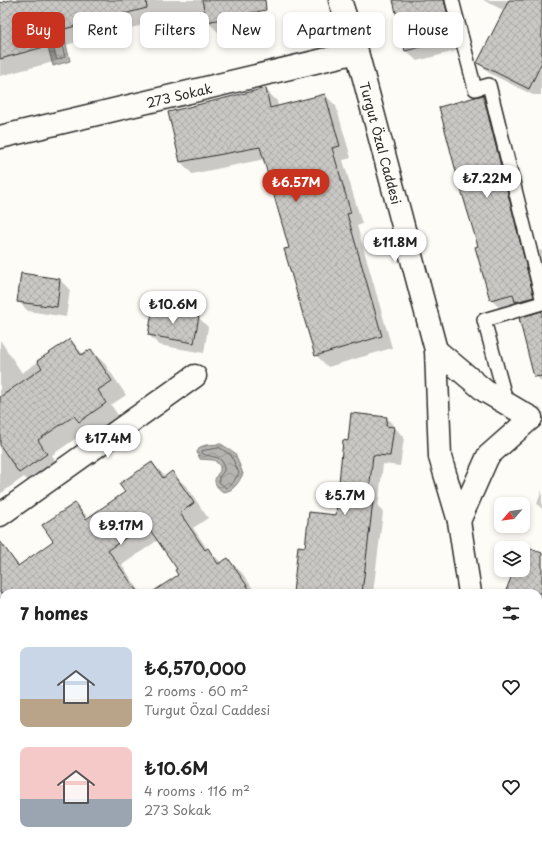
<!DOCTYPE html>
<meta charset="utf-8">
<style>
:root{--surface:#fff;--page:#f2f2f2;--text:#222;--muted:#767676;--accent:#c8321e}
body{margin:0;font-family:"Playpen Sans",sans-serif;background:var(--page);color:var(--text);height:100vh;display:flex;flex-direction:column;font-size:15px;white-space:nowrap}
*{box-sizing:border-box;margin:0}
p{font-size:13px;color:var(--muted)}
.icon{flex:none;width:22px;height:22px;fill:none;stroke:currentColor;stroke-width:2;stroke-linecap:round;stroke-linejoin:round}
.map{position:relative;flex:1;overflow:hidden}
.details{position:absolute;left:0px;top:589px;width:542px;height:256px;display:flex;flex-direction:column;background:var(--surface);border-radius:12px 12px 0 0;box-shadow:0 2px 6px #0003}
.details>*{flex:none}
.guide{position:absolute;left:12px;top:12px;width:518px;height:36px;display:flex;gap:8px}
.needle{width:26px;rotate:242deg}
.controls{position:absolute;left:494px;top:497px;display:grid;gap:8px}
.controls a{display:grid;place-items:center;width:36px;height:36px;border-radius:8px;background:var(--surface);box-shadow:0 2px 6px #0003;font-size:20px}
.price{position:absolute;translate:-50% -34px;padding:0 9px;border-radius:14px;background:#fff;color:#222;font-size:13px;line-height:26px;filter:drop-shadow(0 1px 2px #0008)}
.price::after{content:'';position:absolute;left:50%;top:24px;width:12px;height:9px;margin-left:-6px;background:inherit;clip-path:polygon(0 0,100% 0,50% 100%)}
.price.selected{background:var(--accent);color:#fff}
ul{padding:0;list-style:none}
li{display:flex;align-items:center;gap:12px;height:100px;padding:0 20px}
li span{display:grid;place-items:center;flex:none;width:112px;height:80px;border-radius:8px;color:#555}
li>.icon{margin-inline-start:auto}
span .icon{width:48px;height:48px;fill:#fffc;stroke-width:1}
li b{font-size:17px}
h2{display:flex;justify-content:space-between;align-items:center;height:48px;padding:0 20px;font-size:17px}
.tag{padding:0 14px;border-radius:8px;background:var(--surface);box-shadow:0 2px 6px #0003;font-size:14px;line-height:36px}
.tag.selected{background:var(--accent);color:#fff}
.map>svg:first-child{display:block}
.water{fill:url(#water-waves);stroke:#7e7d7b}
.shadow{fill:#0003}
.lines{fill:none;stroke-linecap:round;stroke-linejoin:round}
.shore{stroke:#626261;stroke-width:1}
.building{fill:url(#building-cross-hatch);stroke:#2b2b2b}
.service-casing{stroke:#2b2b2b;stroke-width:16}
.minor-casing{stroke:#2b2b2b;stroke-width:25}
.tertiary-casing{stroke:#2b2b2b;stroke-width:25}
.service{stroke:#fdfcf7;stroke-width:13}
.minor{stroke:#fdfcf7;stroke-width:22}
.tertiary{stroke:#fdfcf7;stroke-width:22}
.labels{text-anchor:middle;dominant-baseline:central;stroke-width:3;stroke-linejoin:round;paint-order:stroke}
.street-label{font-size:13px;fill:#2b2b2b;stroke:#fdfcf7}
</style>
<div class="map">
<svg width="542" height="845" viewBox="0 0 542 845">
<defs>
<pattern id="water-waves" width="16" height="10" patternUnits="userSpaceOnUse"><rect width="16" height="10" fill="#b5b4b1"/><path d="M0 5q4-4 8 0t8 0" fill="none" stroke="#939390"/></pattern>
<pattern id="building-cross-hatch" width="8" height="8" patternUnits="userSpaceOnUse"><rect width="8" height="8" fill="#c9c8c4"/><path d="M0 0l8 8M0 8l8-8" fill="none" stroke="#adaca9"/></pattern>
</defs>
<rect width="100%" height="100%" fill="#fdfcf7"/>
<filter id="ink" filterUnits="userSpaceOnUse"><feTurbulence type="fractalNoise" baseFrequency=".025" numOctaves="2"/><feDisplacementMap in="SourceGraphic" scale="8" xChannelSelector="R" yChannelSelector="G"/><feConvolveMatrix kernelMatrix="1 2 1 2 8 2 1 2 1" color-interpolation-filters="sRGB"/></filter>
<g filter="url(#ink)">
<g class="water">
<path d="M63,32l7,29 -17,5 -8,-30z"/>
<path d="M221,444l14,9 8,21c-5,9 -9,17 -20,18 -9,-7 -11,-12 -3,-21v-5l-6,-6 -14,-1 -3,-7 3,-5 6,-2z"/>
</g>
<g class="shadow">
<path d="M13,0h234l6,29 -32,6 -11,-11 -12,3 -13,-13 -131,34 3,13 -57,15v-72z"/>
<path d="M394,0h58l11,49 -46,12 -11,-10z"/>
<path d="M483,0h59l-1,95h-8l-44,-22 -10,-10 26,-52z"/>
<path d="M265,89l12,12 1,6 47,-12 11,11 15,52 -8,2 19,64 -5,2 35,122 -64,19 -12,-12 -26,-106 -25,-90 -73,15 -11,-12 -12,-49z"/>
<path d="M483,96l10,10 49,197 -40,7 -11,-10 -15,-52 4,-1z"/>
<path d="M542,250v11l-3,-10z"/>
<path d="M60,280l10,10 -4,27 -38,-6 -10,-10z"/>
<path d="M542,312v70l-7,-7z"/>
<path d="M198,317l10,10 -4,26 -45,-8 -10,-10z"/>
<path d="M0,340l22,33 48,-33 14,15 7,-5 14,14 21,31 -15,10 9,13 -26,18 -6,-6 -36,25 8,13 -26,18 -10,-9 -24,17z"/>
<path d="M387,418l17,20 -4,28 -17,-2 -5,43 5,5 -10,81h-79l12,-44 31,-33 11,-74z"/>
<path d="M152,463l14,14 6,-4 15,14 21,31 -15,10 15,22 14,13 6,-4 14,14 14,20h-103l26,-17 -1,-7 -20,-29 -36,25 19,28h-137v61l-4,3v-101l7,-4 13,14 35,-24 20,-38 14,14 37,-26z"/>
<path d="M542,490v19l-5,-5z"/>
<path d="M523,547l19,7v64l-4,-2v-23h-32l9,-23h8z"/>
<path d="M0,681l4,6v102l-4,3z"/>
<path d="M538,696h4v76l-4,-4z"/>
<path d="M4,819v22h74l-6,4h-72v-23z"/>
<path d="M211,841h55l2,4h-63z"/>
<path d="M382,841h97l2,4h-97z"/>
</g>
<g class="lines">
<g class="shore">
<path d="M58,37l2,1 5,19 -8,3 -6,-20z"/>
<path d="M220,448l11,7 8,18 -7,11 -6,4 -7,-6v-5l5,-6c1,-18 -14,-12 -22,-18v-2z"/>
</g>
</g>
<g class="building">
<path d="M10,0h136l1,8 -106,27 3,12 -44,12v-56z"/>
<path d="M202,0h63l1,10 -59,12z"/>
<path d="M393,0h51l10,39 -49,12z"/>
<path d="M509,0h33v62l-13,27 -52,-26z"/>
<path d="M266,88l4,20 55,-14 15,52 -8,2 19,65 -4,1 35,122 -67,20 -31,-107 5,-1 -29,-101 -80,15 -12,-50z"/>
<path d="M483,95l51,202 -19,5 -2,-8 -23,6 -15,-53 3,-1 -19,-63 -20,-76z"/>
<path d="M21,273l39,6 -3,28 -40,-5z"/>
<path d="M153,307l46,9 -5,27 -46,-8z"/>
<path d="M542,311v65l-8,1 -15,-59z"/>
<path d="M70,339l11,16 10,-6 21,32 -14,9 8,13 -27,19 -5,-6 -36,24 9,14 -28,19 -19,-28v-48l42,-29 -5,-7z"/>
<path d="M351,413l36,4 -1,9 8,1 -4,29 -17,-1 -5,46h5l-11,92h-69l5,-47 7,1 4,-35 27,3 7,-75 5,1z"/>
<path d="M152,462l11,16 9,-7 22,32 -14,10 25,37 3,-2 10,16 10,-6 24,35h-101l27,-18 -3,-5 2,-1 -31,-45 -38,26 30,43h-138v-52l18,25 35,-25 -11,-16 33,-22 11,16 39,-27 -6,-8z"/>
<path d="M523,546l19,7v40h-37l9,-23h9z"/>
</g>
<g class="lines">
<g class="service-casing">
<g id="service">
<path d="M452,0l23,89 14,-4 53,213"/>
<path d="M507,404l-23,-84 58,-17"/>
</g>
</g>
<g class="minor-casing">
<g id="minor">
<path d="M0,137l357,-85"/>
<path d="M0,515l195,-139"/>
<path d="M538,651l4,1"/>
<path d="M531,841v4"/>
<path d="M140,845l6,-4"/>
</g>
</g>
<g class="tertiary-casing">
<g id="tertiary">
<path d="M340,0l17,52 79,298 4,107 19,64 11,72"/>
<path d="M436,350l49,41 46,27"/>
<path d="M459,521l29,-65 43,-38"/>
<path d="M505,841v4"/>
</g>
</g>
<use href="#service" class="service"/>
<use href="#minor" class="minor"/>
<use href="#tertiary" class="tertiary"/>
</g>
</g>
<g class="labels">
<g class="street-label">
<text transform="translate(179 95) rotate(-13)">273 Sokak</text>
<text transform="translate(381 143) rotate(75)">Turgut Özal Caddesi</text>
</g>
</g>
</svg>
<div class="controls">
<a><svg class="needle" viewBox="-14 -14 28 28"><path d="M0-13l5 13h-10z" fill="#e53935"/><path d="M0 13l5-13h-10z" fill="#767676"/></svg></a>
<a><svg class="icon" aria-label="layers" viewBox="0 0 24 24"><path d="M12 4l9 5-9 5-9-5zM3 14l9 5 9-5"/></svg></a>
</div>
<b class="price" style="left:487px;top:199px">₺7.22M</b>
<b class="price selected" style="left:296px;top:203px">₺6.57M</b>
<b class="price" style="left:395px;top:263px">₺11.8M</b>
<b class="price" style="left:173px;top:325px">₺10.6M</b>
<b class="price" style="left:108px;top:459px">₺17.4M</b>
<b class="price" style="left:345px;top:516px">₺5.7M</b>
<b class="price" style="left:121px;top:546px">₺9.17M</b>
<div class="guide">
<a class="tag selected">Buy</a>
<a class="tag">Rent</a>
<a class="tag">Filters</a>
<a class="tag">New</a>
<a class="tag">Apartment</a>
<a class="tag">House</a>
</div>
<section class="details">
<h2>7 homes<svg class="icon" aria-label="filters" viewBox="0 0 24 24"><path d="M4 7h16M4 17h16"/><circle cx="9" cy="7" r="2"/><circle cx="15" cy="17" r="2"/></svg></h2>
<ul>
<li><span style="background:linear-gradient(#c9d6e8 65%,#b9a48a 0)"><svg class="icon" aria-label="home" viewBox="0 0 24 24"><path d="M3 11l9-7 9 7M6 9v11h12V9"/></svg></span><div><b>₺6,570,000</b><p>2 rooms · 60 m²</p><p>Turgut Özal Caddesi</p></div><svg class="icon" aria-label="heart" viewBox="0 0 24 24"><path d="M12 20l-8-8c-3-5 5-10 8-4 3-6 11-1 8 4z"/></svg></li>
<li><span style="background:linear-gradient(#f6c9c9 65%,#9aa5b1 0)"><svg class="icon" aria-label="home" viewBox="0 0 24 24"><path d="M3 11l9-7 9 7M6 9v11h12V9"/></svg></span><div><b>₺10.6M</b><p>4 rooms · 116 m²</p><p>273 Sokak</p></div><svg class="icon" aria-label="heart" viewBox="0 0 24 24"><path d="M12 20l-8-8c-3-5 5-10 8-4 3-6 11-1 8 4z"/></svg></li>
</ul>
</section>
</div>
